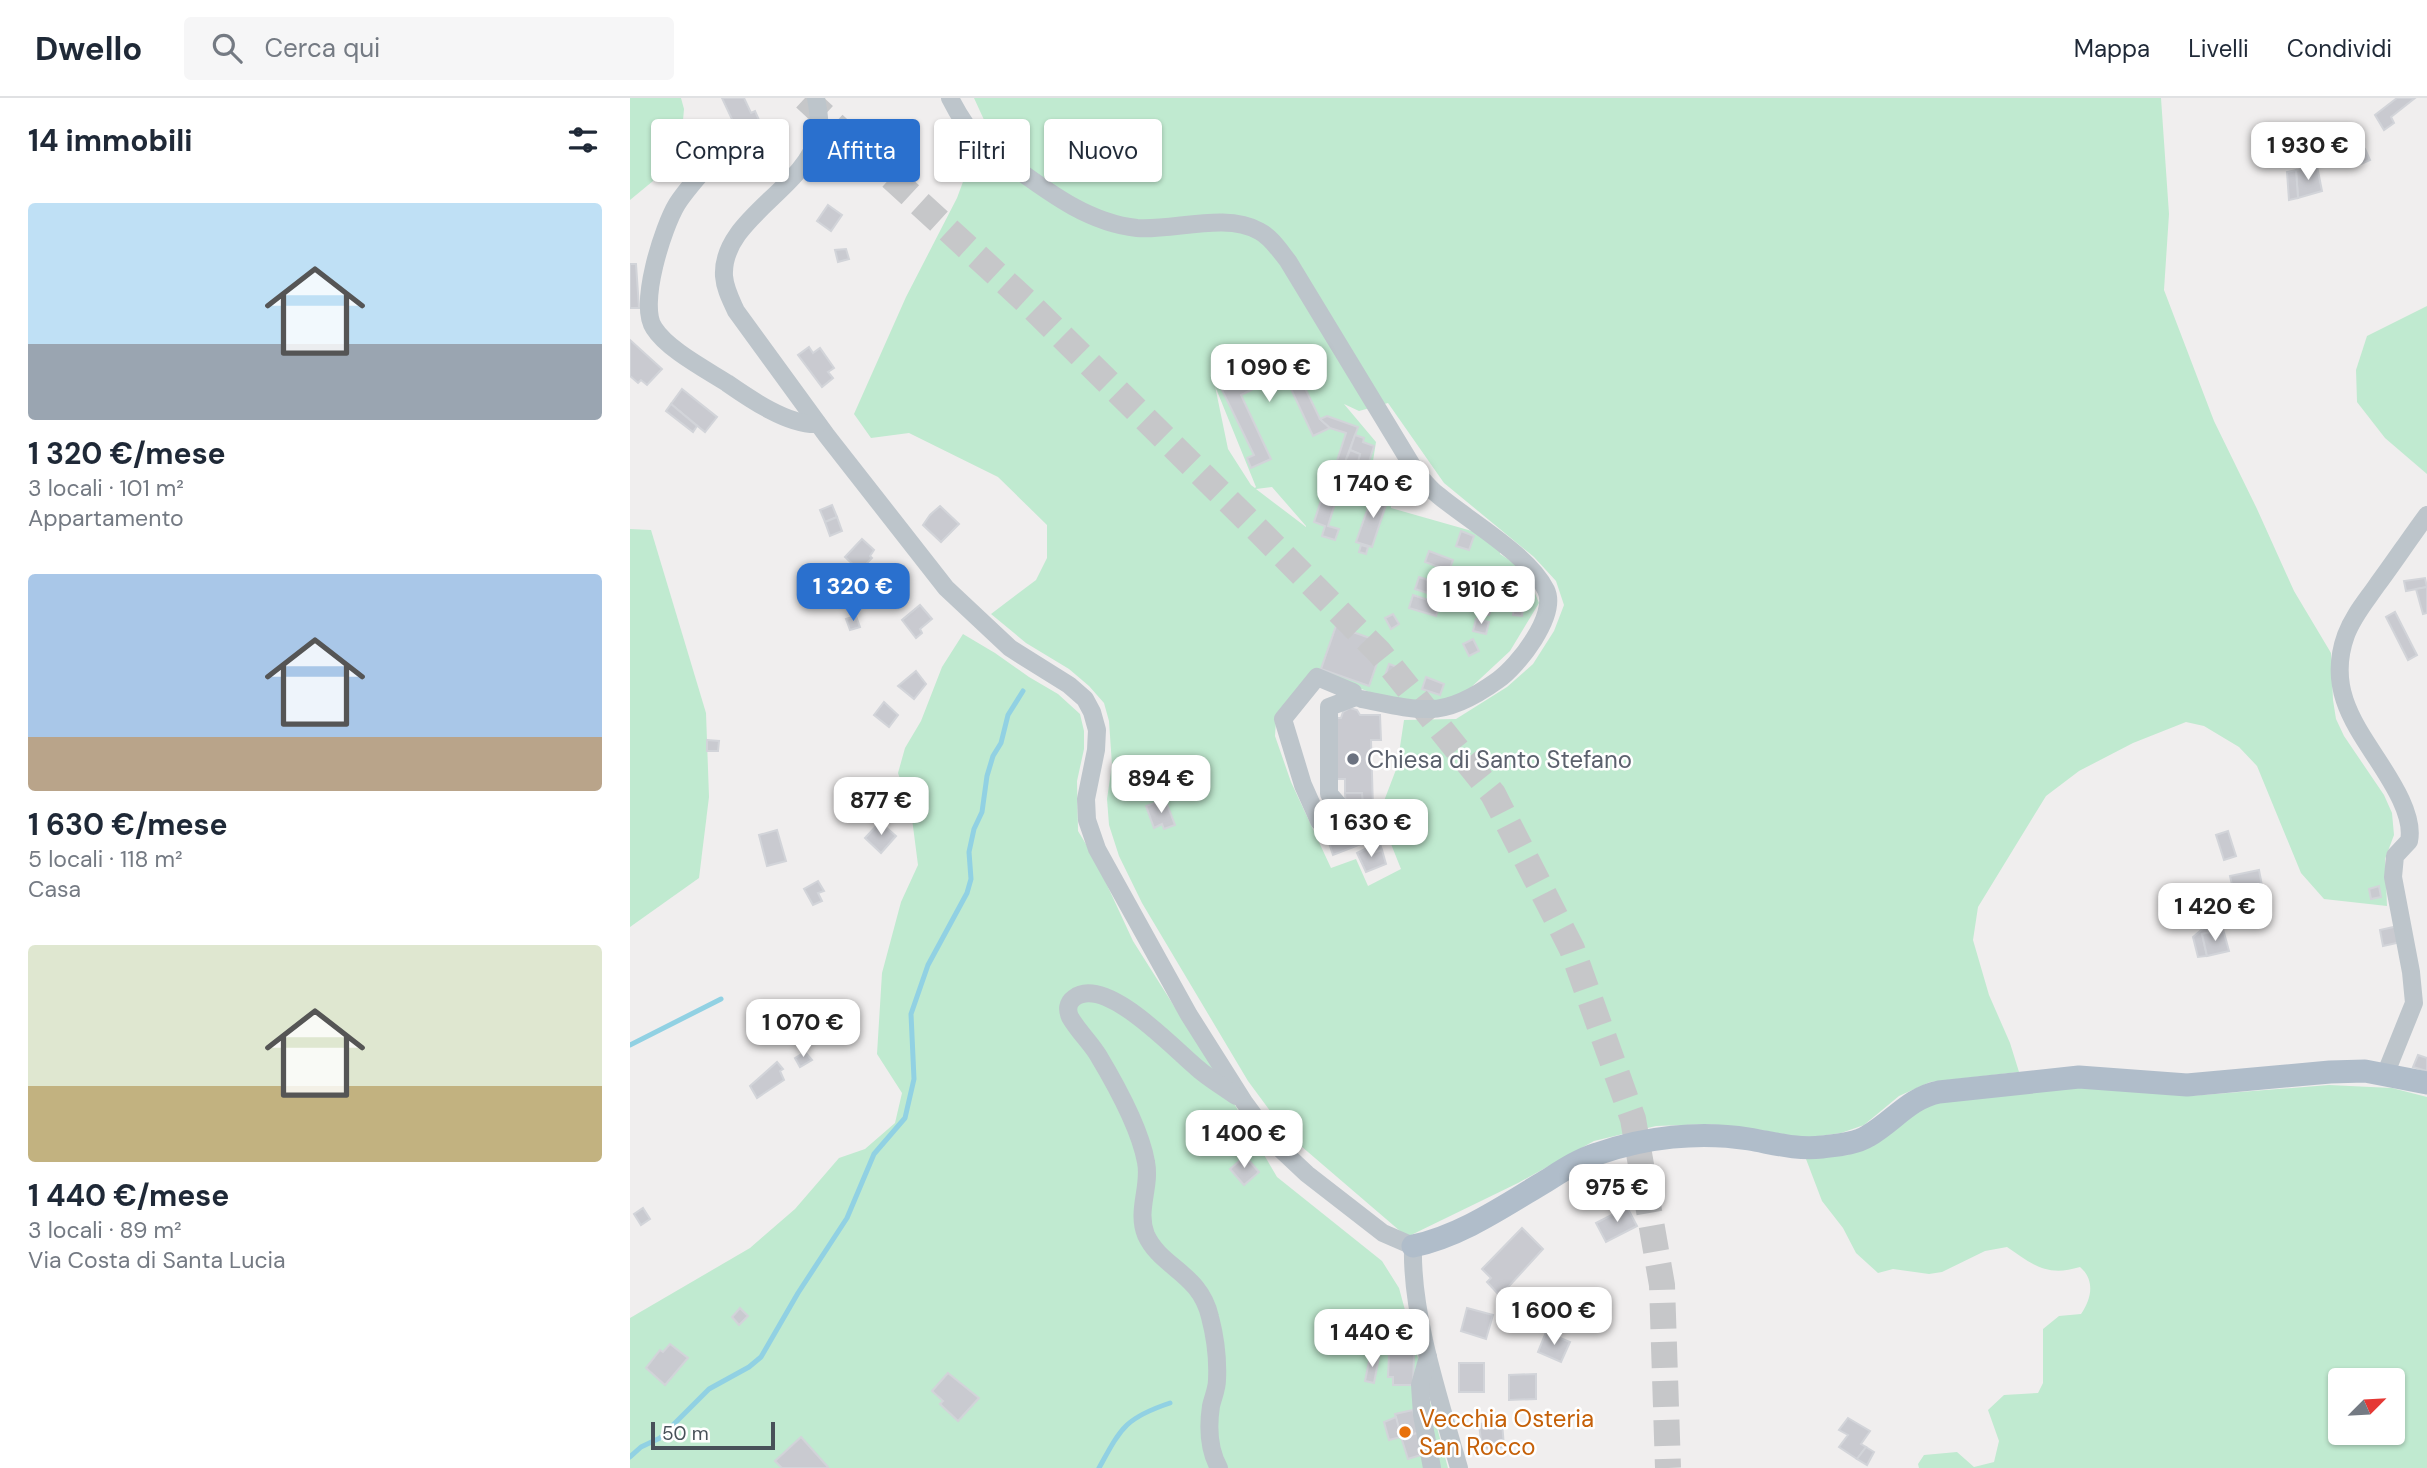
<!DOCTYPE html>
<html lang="it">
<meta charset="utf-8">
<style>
:root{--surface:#fff;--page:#f6f6f7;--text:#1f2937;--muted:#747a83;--line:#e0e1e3;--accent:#2a70ce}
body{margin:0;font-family:"DM Sans",sans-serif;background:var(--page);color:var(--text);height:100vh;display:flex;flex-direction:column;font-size:26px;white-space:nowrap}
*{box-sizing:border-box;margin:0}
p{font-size:23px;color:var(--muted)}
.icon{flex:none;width:38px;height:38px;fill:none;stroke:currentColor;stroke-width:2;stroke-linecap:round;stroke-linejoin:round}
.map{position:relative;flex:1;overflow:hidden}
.panel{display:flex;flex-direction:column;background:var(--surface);width:630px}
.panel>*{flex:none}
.hud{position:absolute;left:21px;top:21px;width:665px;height:63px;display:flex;gap:14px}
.needle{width:46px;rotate:66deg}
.buttons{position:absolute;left:1698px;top:1270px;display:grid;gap:14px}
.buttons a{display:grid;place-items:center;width:77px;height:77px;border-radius:7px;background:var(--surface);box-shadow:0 2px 5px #0004;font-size:35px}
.scale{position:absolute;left:21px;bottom:18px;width:124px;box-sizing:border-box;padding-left:7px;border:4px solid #485159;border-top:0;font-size:19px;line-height:24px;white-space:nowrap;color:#485159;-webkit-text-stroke:5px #fff;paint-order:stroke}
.price{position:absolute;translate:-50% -60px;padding:0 16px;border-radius:14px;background:#fff;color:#222;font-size:23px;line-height:46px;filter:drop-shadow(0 2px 4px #0008)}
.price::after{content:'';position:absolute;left:50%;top:42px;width:21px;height:16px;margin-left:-10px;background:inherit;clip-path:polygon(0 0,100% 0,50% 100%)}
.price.selected{background:var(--accent);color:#fff}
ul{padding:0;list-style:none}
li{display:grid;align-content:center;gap:14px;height:371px;padding:0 28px}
li span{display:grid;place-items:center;height:217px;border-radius:7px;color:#555}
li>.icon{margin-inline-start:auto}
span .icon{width:126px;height:126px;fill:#fffc;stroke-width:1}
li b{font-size:30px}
h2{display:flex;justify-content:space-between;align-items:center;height:84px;padding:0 28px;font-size:30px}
.tag{padding:0 24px;border-radius:7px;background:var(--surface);box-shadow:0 2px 5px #0004;font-size:24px;line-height:63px}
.tag.selected{background:var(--accent);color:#fff}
header{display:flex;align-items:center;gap:42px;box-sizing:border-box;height:98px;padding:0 35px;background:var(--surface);border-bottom:2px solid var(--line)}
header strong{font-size:33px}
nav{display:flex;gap:38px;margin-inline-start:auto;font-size:24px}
.search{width:490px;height:63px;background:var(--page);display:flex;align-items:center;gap:18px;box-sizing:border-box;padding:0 24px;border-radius:7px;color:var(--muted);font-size:26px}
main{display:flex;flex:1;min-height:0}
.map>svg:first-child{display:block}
.green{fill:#c0ead0;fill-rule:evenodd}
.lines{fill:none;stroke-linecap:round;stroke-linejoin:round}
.stream{stroke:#91d1e3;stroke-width:5}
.building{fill:#c9cad0;stroke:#d2d4d9;stroke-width:2}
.highway-tunnel{stroke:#c6c7c9;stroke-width:26;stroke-dasharray:26 13;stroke-linecap:butt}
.minor{stroke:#bdc5cb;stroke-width:18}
.major{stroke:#b0bdca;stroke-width:23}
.worship-dot{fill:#6b7280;stroke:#fff;stroke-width:2.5}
.food-dot{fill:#e8710a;stroke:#fff;stroke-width:2.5}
.labels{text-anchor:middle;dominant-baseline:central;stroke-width:5;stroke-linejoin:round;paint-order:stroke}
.worship-label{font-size:24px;fill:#5b616d;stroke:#fff;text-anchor:start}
.food-label{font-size:24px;fill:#c56008;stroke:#fff;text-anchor:start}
</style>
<header>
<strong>Dwello</strong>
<div class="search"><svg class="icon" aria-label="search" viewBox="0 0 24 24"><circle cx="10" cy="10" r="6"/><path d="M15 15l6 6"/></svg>Cerca qui</div>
<nav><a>Mappa</a><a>Livelli</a><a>Condividi</a></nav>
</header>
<main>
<section class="panel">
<h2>14 immobili<svg class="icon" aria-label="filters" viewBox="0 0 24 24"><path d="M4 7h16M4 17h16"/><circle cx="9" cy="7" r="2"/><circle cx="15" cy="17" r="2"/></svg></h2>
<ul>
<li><span style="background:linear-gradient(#bfe0f5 65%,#9aa5b1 0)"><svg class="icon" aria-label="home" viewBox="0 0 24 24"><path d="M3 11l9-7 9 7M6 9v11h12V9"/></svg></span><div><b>1 320 €/mese</b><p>3 locali · 101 m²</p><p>Appartamento</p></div></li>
<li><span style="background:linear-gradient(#a9c7e8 75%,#b9a48a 0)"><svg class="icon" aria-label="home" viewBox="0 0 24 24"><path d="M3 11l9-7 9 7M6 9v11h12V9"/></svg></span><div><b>1 630 €/mese</b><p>5 locali · 118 m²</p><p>Casa</p></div></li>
<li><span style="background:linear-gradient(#dfe7d0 65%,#c2b280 0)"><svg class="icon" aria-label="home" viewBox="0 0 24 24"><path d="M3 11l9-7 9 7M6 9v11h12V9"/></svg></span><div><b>1 440 €/mese</b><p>3 locali · 89 m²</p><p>Via Costa di Santa Lucia</p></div></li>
</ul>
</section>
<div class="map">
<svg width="1797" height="1370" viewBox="0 0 1797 1370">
<rect width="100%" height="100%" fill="#f0eeee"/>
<g class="green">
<path d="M0,0h51l3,11 -2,23 -29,49 -23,19z"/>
<path d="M344,0h1187l8,116 -5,76 50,131 43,88 37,82 37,62 2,47 3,19 8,17 40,59 8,18 2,22 -9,24 2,47 -63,-7 -23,-26 -44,-107 -18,-19 -35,-21 -18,-4 -53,21 -54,28 -33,25 -68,111 -5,33 16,55 21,48 9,29 -89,10 -31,14 -35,29 -23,8 -36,5 -44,-8 -51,-6 -54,2 -62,15 -76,42 -111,54 -120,-103 -39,-53 -106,-178 -23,-47 -10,-31 -2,-26 5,-34 -3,-44 -5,-18 -15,-17 -20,-17 -43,-26 -35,-29 45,-34 11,-22v-33l-49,-48 -89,-44 -38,5 -17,-24 52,-117 51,-99 28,-76zM654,248l1,1 -71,37 -1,-3 26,-20zM585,288l41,101 -1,1 -4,-3 -23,-36zM758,305l56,80 90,74 22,24 8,24 -10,26 -21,33 -26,23 -51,32 -52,1 -7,47 -18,47 22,55 -33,17 -12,-27 -25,9 -40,-86 -16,-46 1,-16 37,-49 116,43 37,-22 44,-41 29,-48 -14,-33 -25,-16v-15l-109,-31c0,-17 -3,-38 -18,-47l3,-19 -32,-38 15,7zM642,389l34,39v1l-50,-38z"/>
<path d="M1797,208v168l-42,-36 -28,-36 -1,-32 11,-34z"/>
<path d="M0,431l21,1 55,183 3,84 -10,81 -69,49z"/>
<path d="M333,536l32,19 34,24 29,17 22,20 4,17v18l-7,32 1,50 17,28 38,82 82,130 62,106 105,84 17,27 49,180h-818v-150l120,-70 45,-39 44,-51 26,-9 30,-26 7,-30 -25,-39 5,-81 19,-71 17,-37 -7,-54 -13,-38 7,-25 16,-27 21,-54z"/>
<path d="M1699,987l63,3 35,9v371h-508l-1,-4 6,-9 33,-3 17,15 20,-5 5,-21 -11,-31 16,-15 34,-2 5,-10v-54l16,-13 22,-2c11,-16 14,-34 -1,-47 -33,10 -47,-2 -73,-20l-22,4 -43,21 -13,2 -36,-5 -15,4 -22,-20 -13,-25 -21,-27 -16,-42 42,-4 74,-46 15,-6 127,-15h34l91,8zM1710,1283h52v52h-52z"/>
</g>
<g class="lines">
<g class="stream">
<path d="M0,947l91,-46"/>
<path d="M0,1359l11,-10 19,-9 49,-49 40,-22 12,-10 37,-64 49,-75 27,-64 31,-36 9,-39 -3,-65 17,-49 39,-72 4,-14 -2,-27 5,-23 8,-17 5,-36 6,-20 8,-13 7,-28 15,-24"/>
<path d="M469,1370c22,-40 26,-50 71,-65"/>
</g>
</g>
<g class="building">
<path d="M92,0h22l7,15 4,-2 4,9 -22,10z"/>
<path d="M1767,0h18l-24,19 3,6 -10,7 -9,-15z"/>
<path d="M1652,32l13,3 -5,16 -13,-4z"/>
<path d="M1735,51l5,11 -9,4 -5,-11z"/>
<path d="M1687,68l5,25 -24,7 -2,-28z"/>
<path d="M1666,72l2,28 -9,2 -2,-28z"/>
<path d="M198,107l14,10 -11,16 -14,-10z"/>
<path d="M216,151l3,10 -11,3 -3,-12z"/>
<path d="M0,166h6l3,44h-9z"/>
<path d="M0,242l32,29 -15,16 -6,-5 -3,3 -8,-7z"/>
<path d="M179,249l4,6 7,-5 14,20 -6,4 5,6 -11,9 -24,-32z"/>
<path d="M659,257l31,64 10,9 -17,8 -29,-62 -43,21 30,64 -20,9 -4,-10 7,-3 -33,-67z"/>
<path d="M52,291l35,28 -12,15 -34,-28z"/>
<path d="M41,306l26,22 -4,6 -27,-21z"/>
<path d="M697,318l31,11 -13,35 22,6 2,-3 7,3 9,17 -10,2 -2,-9 -38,-11 11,-34 -16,-5 -10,-9z"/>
<path d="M725,337l9,3 -1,4 11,4 -7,22 -10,-2 3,-12 -10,-4z"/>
<path d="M720,352l10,4 -3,12 -12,-4z"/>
<path d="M698,381l39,12 -5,14 -25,-8 -9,29 11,3 -4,11 -13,-4 3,-10 -11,-4z"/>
<path d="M752,393l6,8 -16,48 -16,-5 16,-46z"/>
<path d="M202,407l5,12 -12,5 -5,-12z"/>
<path d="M310,408l19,18 -18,18 -18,-17 7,-10z"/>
<path d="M207,419l5,14 -12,5 -5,-14z"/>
<path d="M831,433l13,5 -5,14 -13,-4z"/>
<path d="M232,441l12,11 -4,6 2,2 -9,9 -3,-2 -3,3 -12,-11z"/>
<path d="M731,447l7,2 -2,7 -7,-2z"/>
<path d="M799,453l24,9 -4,11 -24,-9z"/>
<path d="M863,472l13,4 -4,11 -13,-4z"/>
<path d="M789,479l28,9 -4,12 -28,-9z"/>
<path d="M1795,480l2,9 -21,4 -2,-10z"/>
<path d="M1797,489v26l-4,1 -7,-25z"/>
<path d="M890,493l2,12 -7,1 -3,-11z"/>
<path d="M783,497l27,9 -4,12 -27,-8z"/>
<path d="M853,505l9,3 -3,9 -8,-2z"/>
<path d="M290,507l12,14 -12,10 2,4 -6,5 -14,-18z"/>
<path d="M884,507l9,2 -1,9 -9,-1z"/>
<path d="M1765,514l22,43 -9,5 -22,-43z"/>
<path d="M763,516l6,10 -8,5 -6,-11z"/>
<path d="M226,518l4,11 -10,3 -4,-11z"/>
<path d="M846,521l13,3 -3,12 -13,-3z"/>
<path d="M706,528l48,17 -15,43 -48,-17z"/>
<path d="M843,541l6,12 -10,5 -6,-12z"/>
<path d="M759,566l20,7 -5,12 -19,-7z"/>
<path d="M286,573l10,13 -12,15 -16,-13z"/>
<path d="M796,579l18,7 -4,11 -18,-6z"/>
<path d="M254,604l14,13 -9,12 -15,-12z"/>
<path d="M720,610l7,2 3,5h20l1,25h-10l2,69h-10l-1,-16h-17v-14h-9l-2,-61h7l2,-6z"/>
<path d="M77,642l12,1 -1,10h-11z"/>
<path d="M529,668l9,9 6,12 -12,4 -10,-19z"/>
<path d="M715,695h17l1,16 -17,1z"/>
<path d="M535,701l10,26 -11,4 -2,-5 -8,4 -8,-22z"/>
<path d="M743,723l9,29 -9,3 -9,-30z"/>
<path d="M250,724l16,14 -15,17 -16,-15z"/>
<path d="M727,725l7,20 -31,12 -7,-21z"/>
<path d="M147,732l9,31 -19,5 -8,-31z"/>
<path d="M1598,733l8,25 -12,4 -8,-25z"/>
<path d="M741,748l2,7 9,-3 4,14 -20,8 -9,-19z"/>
<path d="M1629,772l8,42 -27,7 -10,-43z"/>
<path d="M188,783l6,10 -6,2 4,8 -9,4 -9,-16z"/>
<path d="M1749,788l2,11 -10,2 -2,-10z"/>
<path d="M1577,827l2,8 -7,1 5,22 -9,1 -5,-20z"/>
<path d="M1768,828l3,16 -18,4 -3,-16z"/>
<path d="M1593,831l6,22 -22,5 -5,-22z"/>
<path d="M174,905l12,20 -19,10 -10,-18z"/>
<path d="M175,954l7,8 -12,7 -5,-9z"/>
<path d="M1788,957l9,3v13l-14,-4z"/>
<path d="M147,964l6,7 -3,2 4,9 -27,18 -7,-12z"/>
<path d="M615,1058l14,16 -15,13 -14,-16z"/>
<path d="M997,1109l10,19 -31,16 -10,-19z"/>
<path d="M13,1110l7,11 -9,6 -7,-11z"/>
<path d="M892,1130l21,21 -43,47 -13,-14 4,-4 -9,-9z"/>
<path d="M110,1210l8,8 -9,9 -7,-8z"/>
<path d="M837,1210l26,7 -7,24 -25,-8z"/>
<path d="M916,1234l24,10 -9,20 -23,-10z"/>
<path d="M40,1246l18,14 -23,27 -19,-17 14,-18 3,2z"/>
<path d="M759,1256h25l-1,31h-20v-8h-5z"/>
<path d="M740,1258l9,1 -5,26 -9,-2z"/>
<rect x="829" y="1265" width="25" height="29"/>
<path d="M318,1275l31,25 -21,23 -18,-17 3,-3 -11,-10z"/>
<path d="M906,1276v25l-27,1v-25z"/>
<path d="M783,1312l5,23 -17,4 -6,-23z"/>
<path d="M766,1319l5,20 -12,3 -5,-18z"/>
<path d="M1218,1320l22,13 -9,13 5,3 -9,12 -18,-12 9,-12 -9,-5z"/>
<path d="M872,1324l2,25 -22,2 -3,-25z"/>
<path d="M788,1335l6,21 -16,5 -7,-22z"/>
<path d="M171,1339l27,30 -1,1h-45l-7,-7z"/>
<path d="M1236,1349l8,5 -7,13 -10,-6z"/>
</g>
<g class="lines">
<path class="highway-tunnel" d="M175,0l223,205 234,231 117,118 114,142 79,155 61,170 29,166 6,183"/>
<g class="minor">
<path d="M186,0c2,12 5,25 2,38 -14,54 -97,83 -94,140 1,13 7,24 12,35l91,125 119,152 64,60 59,37 16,14 7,13 5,18 -1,20 -10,49 1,21 10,29 92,166 55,87 30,41 33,31 76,59 30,13c-2,70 27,155 46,222"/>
<path d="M320,0c7,14 19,33 30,44 10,9 23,17 34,25 37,27 76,56 123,61 36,3 89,-16 122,3 12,6 21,20 29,30l128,211c7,8 14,17 22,23 31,26 91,60 108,95 12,25 -28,76 -48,90 -18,13 -45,29 -68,29 -22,1 -47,-6 -69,-10"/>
<path d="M95,48c-16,19 -35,38 -48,58 -14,23 -39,101 -23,124 13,21 51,41 73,55 23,16 62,43 91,41"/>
<path d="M687,579l36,15v6l-24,9v87l13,15 -14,12h-9l-16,-36 -20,-66z"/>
<path d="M1755,977l29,-72 -3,-31 -18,-95 2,-21 14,-15c3,-14 -2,-28 -8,-41 -26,-56 -80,-96 -55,-165 7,-19 20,-34 31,-50 17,-23 33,-47 50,-70"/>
<path d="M798,1259l-8,28 2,30 10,53"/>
<path d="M589,1370c-10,-18 -11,-42 -8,-62 2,-9 6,-17 6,-26 1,-20 -2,-44 -7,-63 -10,-44 -49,-49 -64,-82 -10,-25 5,-48 0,-73 -6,-34 -30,-77 -48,-107 -8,-13 -20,-24 -28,-38 -3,-7 -3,-14 4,-19 31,-24 100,51 122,69 12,11 26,19 40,29"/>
</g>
<path class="major" d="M783,1148c48,-10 91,-40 133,-65 16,-10 32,-21 51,-27 48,-17 102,-23 152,-15 24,4 47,11 73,8 15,-2 33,-3 46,-11 26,-15 41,-38 71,-44l140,-15 108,8 143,-13 35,-1 62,12"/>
</g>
<circle class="worship-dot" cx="723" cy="661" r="7"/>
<circle class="food-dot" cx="775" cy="1334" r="7"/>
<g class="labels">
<g class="worship-label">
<text x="737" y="661">Chiesa di Santo Stefano</text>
</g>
<g class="food-label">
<text x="789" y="1320">Vecchia Osteria<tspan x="789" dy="28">San Rocco</tspan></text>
</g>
</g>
</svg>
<div class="buttons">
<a><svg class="needle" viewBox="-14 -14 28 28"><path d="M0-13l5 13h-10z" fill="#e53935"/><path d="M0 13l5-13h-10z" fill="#747a83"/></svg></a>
</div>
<div class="scale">50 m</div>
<b class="price" style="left:1678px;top:84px">1 930 €</b>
<b class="price" style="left:639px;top:306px">1 090 €</b>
<b class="price" style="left:743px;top:422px">1 740 €</b>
<b class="price selected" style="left:223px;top:525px">1 320 €</b>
<b class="price" style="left:851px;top:528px">1 910 €</b>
<b class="price" style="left:531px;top:717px">894 €</b>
<b class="price" style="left:251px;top:739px">877 €</b>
<b class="price" style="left:741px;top:761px">1 630 €</b>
<b class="price" style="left:1585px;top:845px">1 420 €</b>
<b class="price" style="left:173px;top:961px">1 070 €</b>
<b class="price" style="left:614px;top:1072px">1 400 €</b>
<b class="price" style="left:987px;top:1126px">975 €</b>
<b class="price" style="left:924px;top:1249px">1 600 €</b>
<b class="price" style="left:742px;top:1271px">1 440 €</b>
<div class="hud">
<a class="tag">Compra</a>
<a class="tag selected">Affitta</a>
<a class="tag">Filtri</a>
<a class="tag">Nuovo</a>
</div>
</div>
</main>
